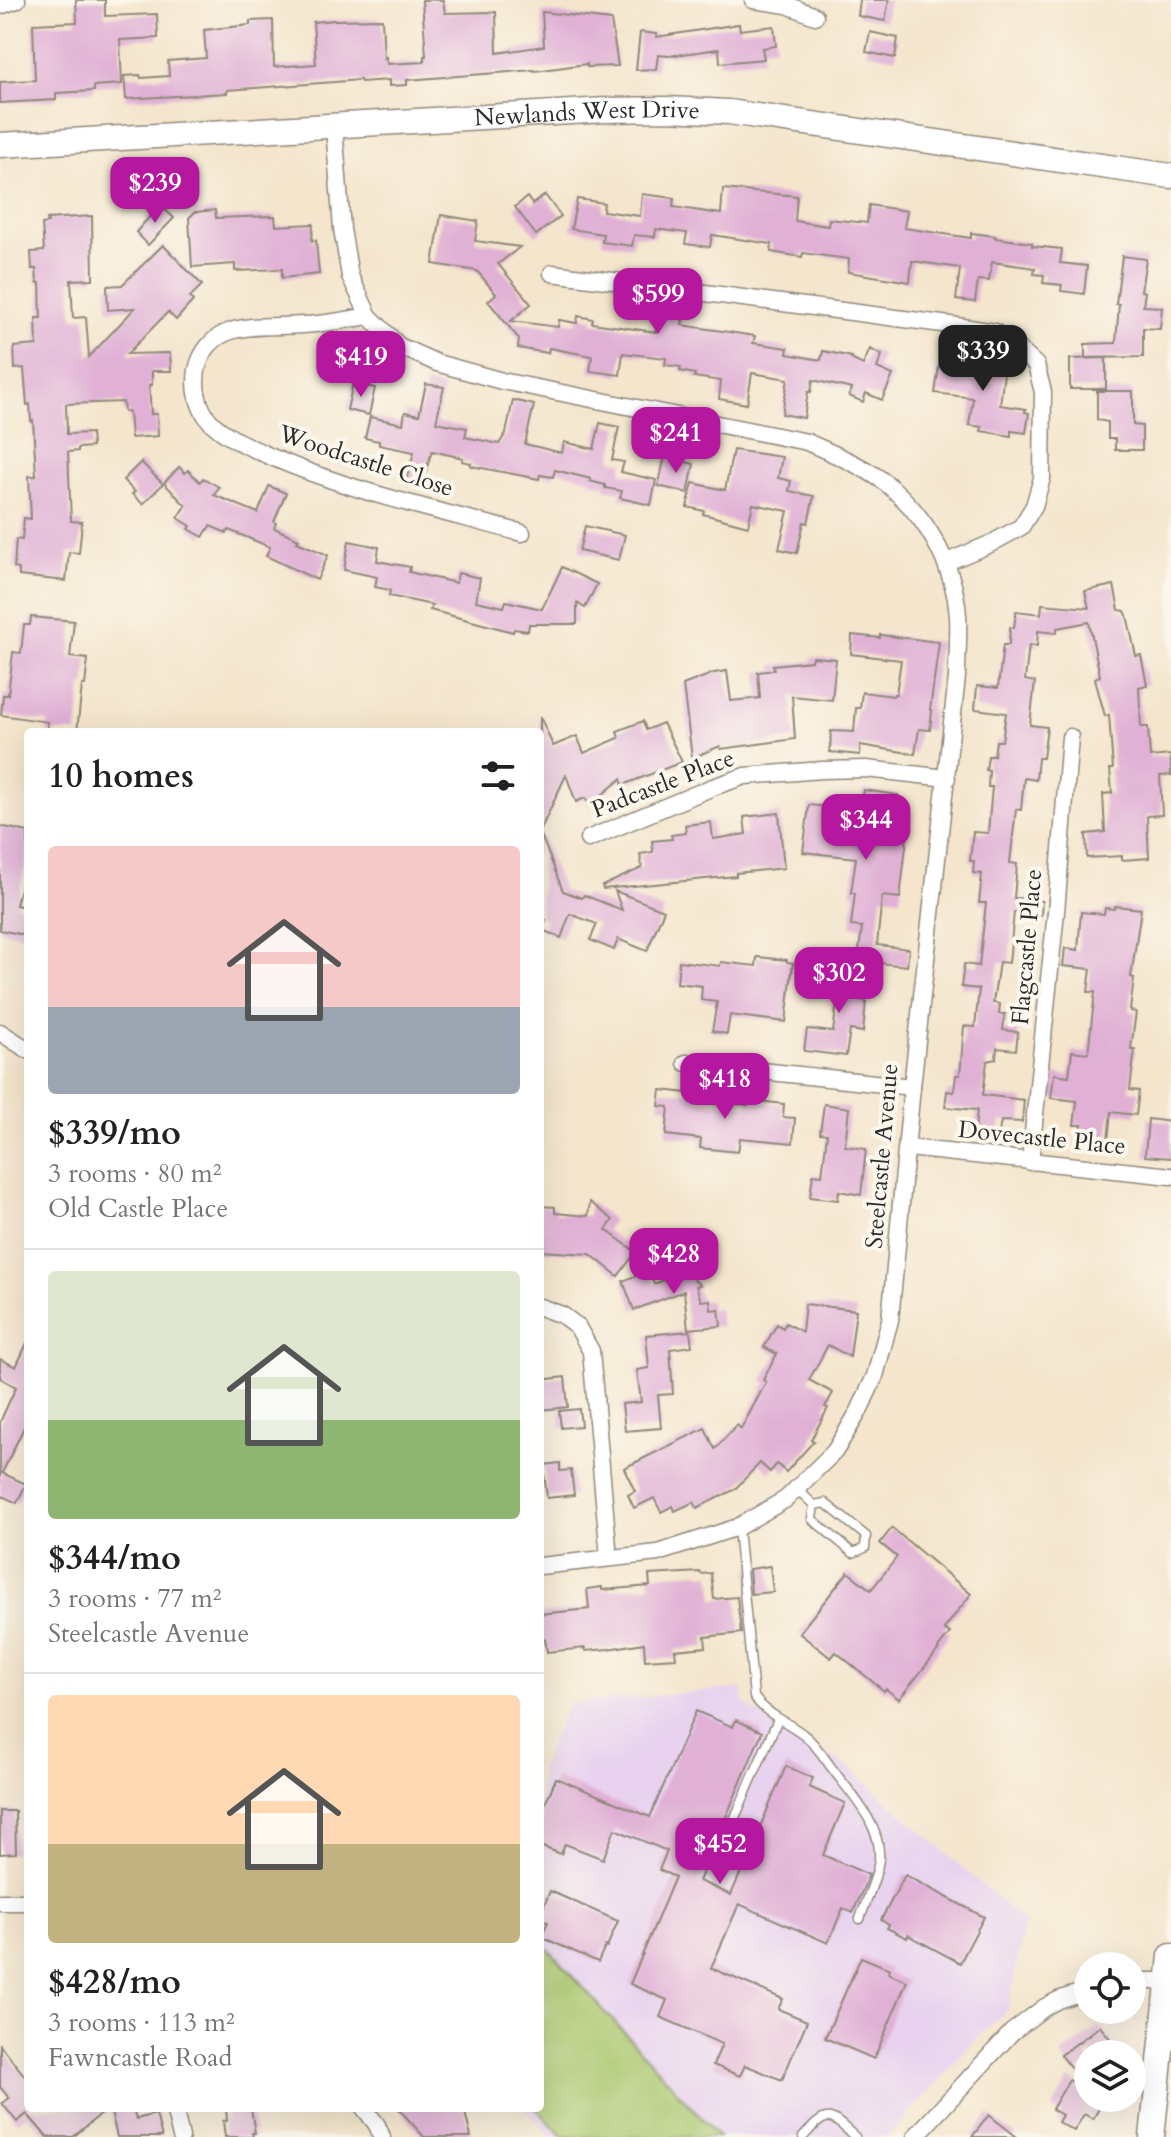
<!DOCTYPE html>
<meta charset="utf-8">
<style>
:root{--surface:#fff;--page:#f2f2f2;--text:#202124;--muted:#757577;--line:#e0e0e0;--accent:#b5179e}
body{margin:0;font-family:Cardo,serif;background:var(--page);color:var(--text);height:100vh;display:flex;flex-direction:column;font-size:30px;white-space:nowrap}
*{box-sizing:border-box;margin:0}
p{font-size:26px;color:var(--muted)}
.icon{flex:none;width:44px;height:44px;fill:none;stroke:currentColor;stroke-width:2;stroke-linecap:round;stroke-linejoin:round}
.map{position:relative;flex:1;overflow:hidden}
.drawer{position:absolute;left:24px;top:728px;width:520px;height:1384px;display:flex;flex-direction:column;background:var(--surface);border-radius:8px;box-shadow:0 8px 32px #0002}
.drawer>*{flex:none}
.buttons{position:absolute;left:1074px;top:1952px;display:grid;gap:16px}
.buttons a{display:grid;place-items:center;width:72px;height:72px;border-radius:50%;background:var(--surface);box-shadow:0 8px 32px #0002;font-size:40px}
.price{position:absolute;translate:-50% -68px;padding:0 18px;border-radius:16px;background:var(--accent);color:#fff;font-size:26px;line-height:52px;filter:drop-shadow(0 2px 4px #0008)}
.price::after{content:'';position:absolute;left:50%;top:48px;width:24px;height:18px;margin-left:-12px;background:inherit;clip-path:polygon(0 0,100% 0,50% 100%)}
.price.selected{background:#222;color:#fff}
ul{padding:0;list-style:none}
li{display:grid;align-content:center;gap:16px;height:424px;padding:0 24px}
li+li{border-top:2px solid var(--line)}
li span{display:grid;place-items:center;height:248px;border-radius:8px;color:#555}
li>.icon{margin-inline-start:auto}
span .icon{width:144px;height:144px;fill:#fffc;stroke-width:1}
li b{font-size:34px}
h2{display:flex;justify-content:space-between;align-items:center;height:96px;padding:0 24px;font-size:34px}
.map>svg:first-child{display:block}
.built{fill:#e8d2ef}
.green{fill:#aac76e;stroke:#6a794c;stroke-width:2}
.building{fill:#e0b0d5}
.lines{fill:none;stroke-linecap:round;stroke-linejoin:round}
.lane-casing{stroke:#90887c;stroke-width:11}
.street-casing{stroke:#90887c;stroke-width:19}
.secondary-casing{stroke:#90887c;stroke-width:27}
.lane{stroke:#fff;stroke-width:8}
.street{stroke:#fff;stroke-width:16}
.secondary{stroke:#fff;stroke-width:24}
.labels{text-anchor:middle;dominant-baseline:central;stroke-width:8;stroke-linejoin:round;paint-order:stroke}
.street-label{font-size:24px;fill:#2b2b2b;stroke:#fbf7ec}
</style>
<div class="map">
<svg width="1171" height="2137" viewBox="0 0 1171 2137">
<rect width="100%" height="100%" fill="#fbf7ec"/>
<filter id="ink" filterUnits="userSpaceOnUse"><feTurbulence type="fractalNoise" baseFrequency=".0125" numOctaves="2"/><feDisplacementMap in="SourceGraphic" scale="16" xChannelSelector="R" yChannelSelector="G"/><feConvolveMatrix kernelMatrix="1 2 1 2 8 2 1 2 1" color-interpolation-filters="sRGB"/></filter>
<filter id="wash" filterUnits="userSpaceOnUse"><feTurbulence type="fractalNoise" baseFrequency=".006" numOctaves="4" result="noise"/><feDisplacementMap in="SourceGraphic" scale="32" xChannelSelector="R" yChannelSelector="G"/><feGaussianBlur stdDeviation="1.8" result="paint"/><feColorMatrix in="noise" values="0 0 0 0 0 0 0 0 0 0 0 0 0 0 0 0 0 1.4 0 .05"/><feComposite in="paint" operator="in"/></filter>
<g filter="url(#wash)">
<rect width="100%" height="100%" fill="#f4e5cc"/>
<path class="built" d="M742,1688l2,14 6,6 100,60 175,155 -17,86 -32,30 -88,98h-337l-26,-29h15v-340l28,-64z"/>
<path class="green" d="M540,1940l179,197h-156l-27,-29h4z"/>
<g id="blocks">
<g class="building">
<path d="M76,0h29v16l52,-2 1,24 -38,2 2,44 -28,2v5l-38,2v7l-56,3v-21l35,-2 -2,-56 44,-2z"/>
<path d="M422,0h21l2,13 51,-1 1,41 47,-7 -2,-34 69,8 7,46 -31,1v-3l-52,7 -1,-1 -127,10v5l-18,1v-6l-28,2 -1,-2 -133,10v3l-101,6 -2,-23 16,-1 1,3 28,-2 -1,-15 38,-3 -2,-28 46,-5v-4l23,-1 1,47 42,-3 -3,-42 23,-2 46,-1 2,39 2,-1 1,7 37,-2v-6h2z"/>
<path d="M860,0h29l-4,21 -27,-5z"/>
<path d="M739,24l1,6 34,-4 2,20 -14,2 2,11 -44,4 -1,-14 -50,7 -11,-1 -2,14 -20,1 4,-38 17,2 -1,3z"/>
<path d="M870,32l28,6 -3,20 -29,-6z"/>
<path d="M723,189l74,7 -2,25 33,5 1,-7 38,4 2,-18 38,6 -3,17 67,10v-5l24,3v2l37,5v3l30,3 -2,14 27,3 -3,28 -23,-3 1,-6 -19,-2 1,-8 -10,-1 1,-6 -43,-6 -3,19 -11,-1 -3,22 -19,-2 4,-32 -48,-7 -2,21 -62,-10 1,-13 -46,-6 -1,4 -31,-5 1,-8 -60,-9 -2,12 -25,-3 2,-11 -31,-4 -1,8 -21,-2 -2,11 -30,-4 1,-8 -32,-5 6,-30 27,4 -1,8 37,5 2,-22 32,4 -1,9 48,7z"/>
<path d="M545,195l16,21 -25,19 -21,-28 12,-10 5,7z"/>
<path d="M160,205l14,13 -26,27 -12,-13z"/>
<path d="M215,210l1,8 59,-2 1,10 37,-2 -1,17 4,-1 3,34 -37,4v-9l-47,2v-7l-43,3 -3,-49 6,-6z"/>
<path d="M441,215l37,6 -3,20 45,6 -22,17 33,40 -20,17 47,6 1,-7 18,3 1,-7 15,3 -1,4 64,9 4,-30 25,3 -3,20 73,11 -2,7 35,5 -1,6 34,6 2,-9 29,6 -1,2 12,6 7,-16 12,6 -5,13 16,7 -11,25 -16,-7 -3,9 -14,-6 3,-7 -39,-9 -2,12h-3l-4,26 -22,-4 6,-35 -36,-6 -5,31 -28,-5 2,-18 -27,-4 1,-3 -15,-3 1,-4 -16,-2 1,-7 -43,-5 -3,22 -30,-4 2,-15 -43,-8 -1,5 -30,-5 1,-9 -31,-38 8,-7 -19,-23 -44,-7z"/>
<path d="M92,216l1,63 -22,1 2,38 13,-1 3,40 46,-49 -27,2 -1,-24 15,-1 41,-40 39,40 -12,12 3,4 -17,19 -8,-8 -41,42 43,-1 1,18h-19v14h-3l2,29h6l1,22 -27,2 -2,-26h-5l-1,-10 -57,2 1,30 24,-1 1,14 -14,1v3l-10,1 3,69 11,1 -3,31 -10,-1 -3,29 -47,-5v-7l-5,-1 2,-29 6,1 2,-22 7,1 -2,-43h7l-3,-56 -2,1 -1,-17 -3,1 -3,-37 -9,1 -1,-22 23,-2 -1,-27h5l-1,-35h-3l-1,-14h-4l-1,-17 13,-1 -2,-27 6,-1 -1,-4z"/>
<path d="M1122,256l24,3 -5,32 4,1 -2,14 19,1 -2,22 -17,-1v29l-58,1v-14l31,-1 3,-39h-3z"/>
<path d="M975,353l31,4 -6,48 26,4 -1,3 4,1 -3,20 -15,-2v5l-30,-5 1,-4 -13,-2 4,-27 -38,-5 4,-27 10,1 1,-7 24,3z"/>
<path d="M1106,358v31h-36v-30z"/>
<path d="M353,383l22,5 -6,27 -22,-5z"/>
<path d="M426,384l18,3 -8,35 31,6 -2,9 34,7 7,-11 7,-33 21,5 -9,39 37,9 2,-11 30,7 6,-26 19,4 -7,33 12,2 -3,10 35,8 -5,25 -31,-7 2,-7 -17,-3v-3l-15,-4 1,-2 -36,-9 -2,7 -13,-2 -1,4 -68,-13v-3l-9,-2 1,-3 -31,-7 -10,33 -16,-4 8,-28 -35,-7v-4l-14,-3 5,-21 33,7 2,-12 14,3z"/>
<path d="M1097,391h36v34l9,1v24h-27v-11h-7v-17l-11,-2z"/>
<path d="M733,450l49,7 -4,21 13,3 -2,10 25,5 -6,27 -4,-1 -7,31 -18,-4 9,-38 -35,-7 -5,22 -45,-12 1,-3 -17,-4 6,-24 32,7z"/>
<path d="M665,457l29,7 -6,29 -30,-7z"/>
<path d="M141,462l22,22 -20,20 -11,-10 3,-2 -12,-12z"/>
<path d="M179,467l6,6 3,-3 12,12 3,-4 16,9 -5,8 44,18 11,-27 17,7 -12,29 2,1 -2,5 25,11 -2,3 31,13 -11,25 -51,-24 4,-9 -41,-17 -2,3 -17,-7 -7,11 -14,-8 2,-3 -13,-8 8,-12 -22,-23z"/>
<path d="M585,526l40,9 -6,25 -40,-9z"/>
<path d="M349,541l30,6 -2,14 33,6 -1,5 47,11 2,-10 22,5 -4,23 28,6 2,-6 36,8 20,-42 35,17 -12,24 -8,-5v21h-48l-1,7 -14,-2 -1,3 -83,-22 2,-5 -43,-9 1,-6 -15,-3 2,-10 -33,-7z"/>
<path d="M1114,585l5,25 6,1 2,4 9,41 5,-1 6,30 -8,2 2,40h7l2,30 21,-2v20l-11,1 2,39 -15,1 2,42 -27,2v-4l-35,2 -1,-24 19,-2 -2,-38 9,-1 -2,-24h3l-4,-54 -4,1 -6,-22 -4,-16 5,-2 -11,-54 -32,6v5l-19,-2 -1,15 -8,-1 -4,35 10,2 -5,43 17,2 -4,31h-5l-2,22 -12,-2 -3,32 -5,-1 -6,54 7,1 -3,34 28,3 -1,14 -27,-3 -5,51 -10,-1 -6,41 7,1 -1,10h6l-2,16 15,2 -2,18 -19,-2 -1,11 -9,2 -4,34 41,5 -2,22 -21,-1 -2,12 -24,-2 2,-21 -32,-3 2,-16 7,1 2,-17h4l4,-49 11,1 4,-38 -18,-2 3,-23 15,2 7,-63h-7l3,-29 -9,-1 1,-12h-4l3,-29 15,1 4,-46h-4l1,-16 -3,-1 2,-14h6l2,-15h6l4,-28 -31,-4 2,-23 21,2 5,-43h6l1,-18 4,1 2,-17 25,3 1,-10 47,4 -4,-17z"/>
<path d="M31,617l43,4 -4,36 18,2 -3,26h-3l-5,47h-30l1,-10 -47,-7 2,-20h5l5,-43 8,1 3,-28h6z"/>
<path d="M852,635l28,3v-3l59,7 -9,68 2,1 -2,19 -11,-1 -4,25 -55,-9v10l-30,-3 1,-21 23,1 2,-24h4l2,-16 31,4 1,-2h2l5,-34 -50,-6z"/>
<path d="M812,657l24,2 -4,41 -40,-4 3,43 -74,10 -1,-3 -28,12 -9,-73 31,-12 13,-2 4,30 29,-3 -2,-26 16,-2 -1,-5 38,-4z"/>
<path d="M540,716l13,30 24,-10 7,17 35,-15 -2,-7 26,-10 3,9 17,-7 19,39 -59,23 -2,-6 -31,26 -5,-7 -9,4 -10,-27 -26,56z"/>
<path d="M864,790l34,5 -2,15 14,1 -10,87 -18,-2 -5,49 32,4 -2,17 -28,-3v5l-22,-2 5,-39 -11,-1 4,-33h-4l5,-35 -53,-6 6,-47 37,4 1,-5 15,1z"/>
<path d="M779,813l5,55 -48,5v3l-133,13 -1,-3 40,-18 -2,-14 13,-2 -1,-11 20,-2 -1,-4 15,-2 -1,-8 26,-3 2,17 33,-5 -2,-17z"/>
<path d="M0,826l28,6v25l-12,48 12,3v28l-28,-6z"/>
<path d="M541,835l22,56 19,7 2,-3 38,15 -7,-19 49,19 -17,41 -29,-12 -4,11 -24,-10 7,-16 -27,-10 -9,24 -19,-8 4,-10 -6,-3z"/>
<path d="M1115,906l26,3 -10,68 3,1 -4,33 6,1 -5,37h4l-5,41 9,1 -3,24 -25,-3 -3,28 -28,-3 2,-12h-8l3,-24 -26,-3 3,-24 15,2 3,-25 16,2 7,-61h-7l3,-23 -28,-3 2,-18 13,2 3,-38 23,2 1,-6 9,1z"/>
<path d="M757,957l30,3v2l6,1 -7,59 -56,-7 -3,19 -15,-3 5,-29 -16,-2 1,-14 -25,-3 2,-22 41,5 1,-4 35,4z"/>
<path d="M831,965l26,3 -4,31 13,2 -3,31 -13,-2 -4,26 -42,-5 3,-22 26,3 5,-38 -10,-2z"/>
<path d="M661,1090l35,4v6l52,5 1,-5 35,4 -1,13 12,1 -2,25 -53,-5 -2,14 -38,-4 1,-9 -35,-4 3,-28 -10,-1z"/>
<path d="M824,1104l25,4 -4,38 21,3 -5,46 -22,-4 -1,9 -28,-3 3,-23 9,1 5,-41 -7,-1z"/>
<path d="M1148,1119l23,3v36l-26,-2z"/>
<path d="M590,1202l23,18 -7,10 30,22 -18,24 -28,-22 -50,-3v-45l15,1v6l33,3z"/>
<path d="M688,1261l6,19 6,5 -4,1 5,15 9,-1 1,10 8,-1 2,17 -33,3 -4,-38 -50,19 -11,-29 26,-11 5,14 29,-11 -1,-11z"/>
<path d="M805,1304l51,6 -6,47 -22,-12 -19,35 24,13 -8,14 3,1 -17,32 3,1 -28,31 -9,-8 -7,8 -10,-9 -26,27 -37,18 -3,-6 -19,9 -2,-5 -12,6 -7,-14 -20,10 -6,-13 7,-4 -11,-23 81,-40 10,21 22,-24 4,4 25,-47 -3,-2 14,-26 -13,-7 13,-23 6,4 3,-5 16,9z"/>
<path d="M690,1331l2,15 -22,3 3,45 -15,1 3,33 -36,3 -3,-27 19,-2 -4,-32 12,-2 -3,-33z"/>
<path d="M28,1341v78l-26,54 24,11 -9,19 -17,-8v-73l16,-35 -16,-9v-19l16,8z"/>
<path d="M565,1377l3,30 -28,3v-30z"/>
<path d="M579,1409l2,17 -20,2 -2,-17z"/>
<path d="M560,1463v8l11,-1 3,25 -27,3 -4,-33z"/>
<path d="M892,1528l79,66 -27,35 6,4 -12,15 1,1 -40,50 -13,-10 -2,2 -48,-39 -5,6 -32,-25 49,-61 23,18 26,-33 -17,-14z"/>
<path d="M770,1566l3,26 -22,2 -2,-25z"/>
<path d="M700,1572l1,2 10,-1 3,26 23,-2 4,36 -36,4 1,10 -31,3 1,8 -31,2 -1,-17 -36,6 -23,2v-3l-38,4 -2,-13 -5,1v-26l49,-5 -2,-20 15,-2v3l48,-4 -1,-11z"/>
<path d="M696,1711l37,16 3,-7 26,12 -63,149 32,14 55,-129 27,12 -4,9 36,16 -22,52 46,20 -16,38 -10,-5 -15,35 -89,-39 -28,64 72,31 -5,10 29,12 -25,59 -37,-15 -5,11 -27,-11 9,-21 -62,-27 7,-17 -37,-16 45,-107 -16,-7 8,-19 -52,-22 -12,30 -38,-15 -4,10 -21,-8v-30l16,-38 94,39z"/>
<path d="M0,1811h15l1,42 -16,1z"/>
<path d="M905,1875l79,42 -24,46 -52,-28 -1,3 -20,-10 2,-3 -8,-5z"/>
<path d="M550,1891l68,30 -11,26 -2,-1 -7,16 -57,-25 7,-15 -8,-4v-3z"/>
<path d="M861,1957l29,12 -2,4 19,8 -33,78 -49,-21z"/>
<path d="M1100,2026l14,18 -14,10h-12v10l-13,9 -14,-18z"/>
<path d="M0,2045l28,35v28h80l-35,29h-26l-20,-23 -10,8 -15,-19 7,-5 -9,-11z"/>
<path d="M1069,2080l19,11v7h17l-12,21 -9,-5 -10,17 -16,-9 4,-7 -10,-6z"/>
<path d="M110,2108h23l3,11 20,-5 6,23h-45z"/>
<path d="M226,2108h25l4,25h-3l1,4h-28l-2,-16 4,-1z"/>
<path d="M398,2108h66l7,29h-47z"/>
<path d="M989,2115l28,22h-45z"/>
</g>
</g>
</g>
<g filter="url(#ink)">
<use href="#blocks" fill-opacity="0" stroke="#90887c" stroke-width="2"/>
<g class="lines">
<g class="lane-casing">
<g id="lane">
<path d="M797,1489l17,16 11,-2 41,33 -1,12 -12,5 -41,-34 2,-14"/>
<path d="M738,1528l16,169c13,18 32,24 49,37 11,8 20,22 28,33 19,26 51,58 48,92 -2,20 -13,41 -19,60"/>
<path d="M716,1861l62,-142"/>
<path d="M803,2137c25,-27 26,-24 52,0"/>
</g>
</g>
<g class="street-casing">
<g id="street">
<path d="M753,0l34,5 28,11"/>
<path d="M0,6l17,-6"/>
<path d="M334,126l8,103 8,47 19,40 30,30 38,17 65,18 305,61c27,12 64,27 86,47 36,32 62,79 65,127 1,20 -1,41 -1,61l-45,410 -22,233 -15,56 -16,35 -24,40 -49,48 -48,28 -80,26 -118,13"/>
<path d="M552,273l398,52 45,7 19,13 22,20 7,27 -1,86 -8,28 -13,21 -31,17 -43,18"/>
<path d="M369,316c-22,4 -44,8 -66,9 -23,2 -49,-1 -72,6 -19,6 -30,21 -34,39 -3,18 1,38 13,51 15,16 38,25 57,34 81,36 170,55 255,78"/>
<path d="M588,839l125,-52 32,-11 77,-6 44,-1 81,9"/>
<path d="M0,1032l28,18"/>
<path d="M686,1063l226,24"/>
<path d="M908,1148l263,28"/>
<path d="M1030,1162l26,-250 14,-175"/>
<path d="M540,1307l22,8 15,11 14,25 18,207"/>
<path d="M0,1902h28"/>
<path d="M1132,1981h36"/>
<path d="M174,2108l7,29"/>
<path d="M364,2108l13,17 5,12"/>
<path d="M915,2137l97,-105 33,-25 13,-7 30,-10"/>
</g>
</g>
<g class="secondary-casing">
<g id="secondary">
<path id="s1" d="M0,145l606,-35 61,-1 62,3 442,64"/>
<path d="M1152,2137l19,-181"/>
</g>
</g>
<use href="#lane" class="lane"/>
<use href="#street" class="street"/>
<use href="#secondary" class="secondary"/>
</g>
</g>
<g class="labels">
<g class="street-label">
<text stroke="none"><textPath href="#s1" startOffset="588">Newlands West Drive</textPath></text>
<text transform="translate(366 461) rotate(18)">Woodcastle Close</text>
<text transform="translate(663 784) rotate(-21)">Padcastle Place</text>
<text transform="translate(1027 947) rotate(-85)">Flagcastle Place</text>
<text transform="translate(1042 1138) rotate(6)">Dovecastle Place</text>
<text transform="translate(882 1156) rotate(-85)">Steelcastle Avenue</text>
</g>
</g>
</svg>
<div class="buttons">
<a><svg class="icon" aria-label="locate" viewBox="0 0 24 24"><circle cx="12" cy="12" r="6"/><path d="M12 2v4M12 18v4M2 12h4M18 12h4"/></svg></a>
<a><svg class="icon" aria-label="layers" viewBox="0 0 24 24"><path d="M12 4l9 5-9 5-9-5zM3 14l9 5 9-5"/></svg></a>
</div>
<b class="price" style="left:155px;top:225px">$239</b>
<b class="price" style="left:658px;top:336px">$599</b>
<b class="price selected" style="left:983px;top:393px">$339</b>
<b class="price" style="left:361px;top:399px">$419</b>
<b class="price" style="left:676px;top:475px">$241</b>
<b class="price" style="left:866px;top:862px">$344</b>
<b class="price" style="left:839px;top:1015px">$302</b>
<b class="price" style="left:725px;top:1121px">$418</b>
<b class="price" style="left:674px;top:1296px">$428</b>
<b class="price" style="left:720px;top:1886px">$452</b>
<section class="drawer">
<h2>10 homes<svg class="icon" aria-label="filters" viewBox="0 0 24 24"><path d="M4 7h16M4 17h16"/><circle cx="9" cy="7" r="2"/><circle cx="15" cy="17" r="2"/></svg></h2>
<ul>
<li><span style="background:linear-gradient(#f6c9c9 65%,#9aa5b1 0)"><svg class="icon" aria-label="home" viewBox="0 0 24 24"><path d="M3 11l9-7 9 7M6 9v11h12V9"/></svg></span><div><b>$339/mo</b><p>3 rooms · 80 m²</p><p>Old Castle Place</p></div></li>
<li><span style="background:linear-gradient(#dfe7d0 60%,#8fb573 0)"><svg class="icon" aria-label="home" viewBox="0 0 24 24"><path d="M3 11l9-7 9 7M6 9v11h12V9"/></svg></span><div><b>$344/mo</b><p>3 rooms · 77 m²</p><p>Steelcastle Avenue</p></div></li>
<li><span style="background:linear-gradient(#ffd9b3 60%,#c2b280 0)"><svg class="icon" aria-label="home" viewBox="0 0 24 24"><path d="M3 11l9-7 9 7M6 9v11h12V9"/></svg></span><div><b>$428/mo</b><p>3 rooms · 113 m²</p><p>Fawncastle Road</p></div></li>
</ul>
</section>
</div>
